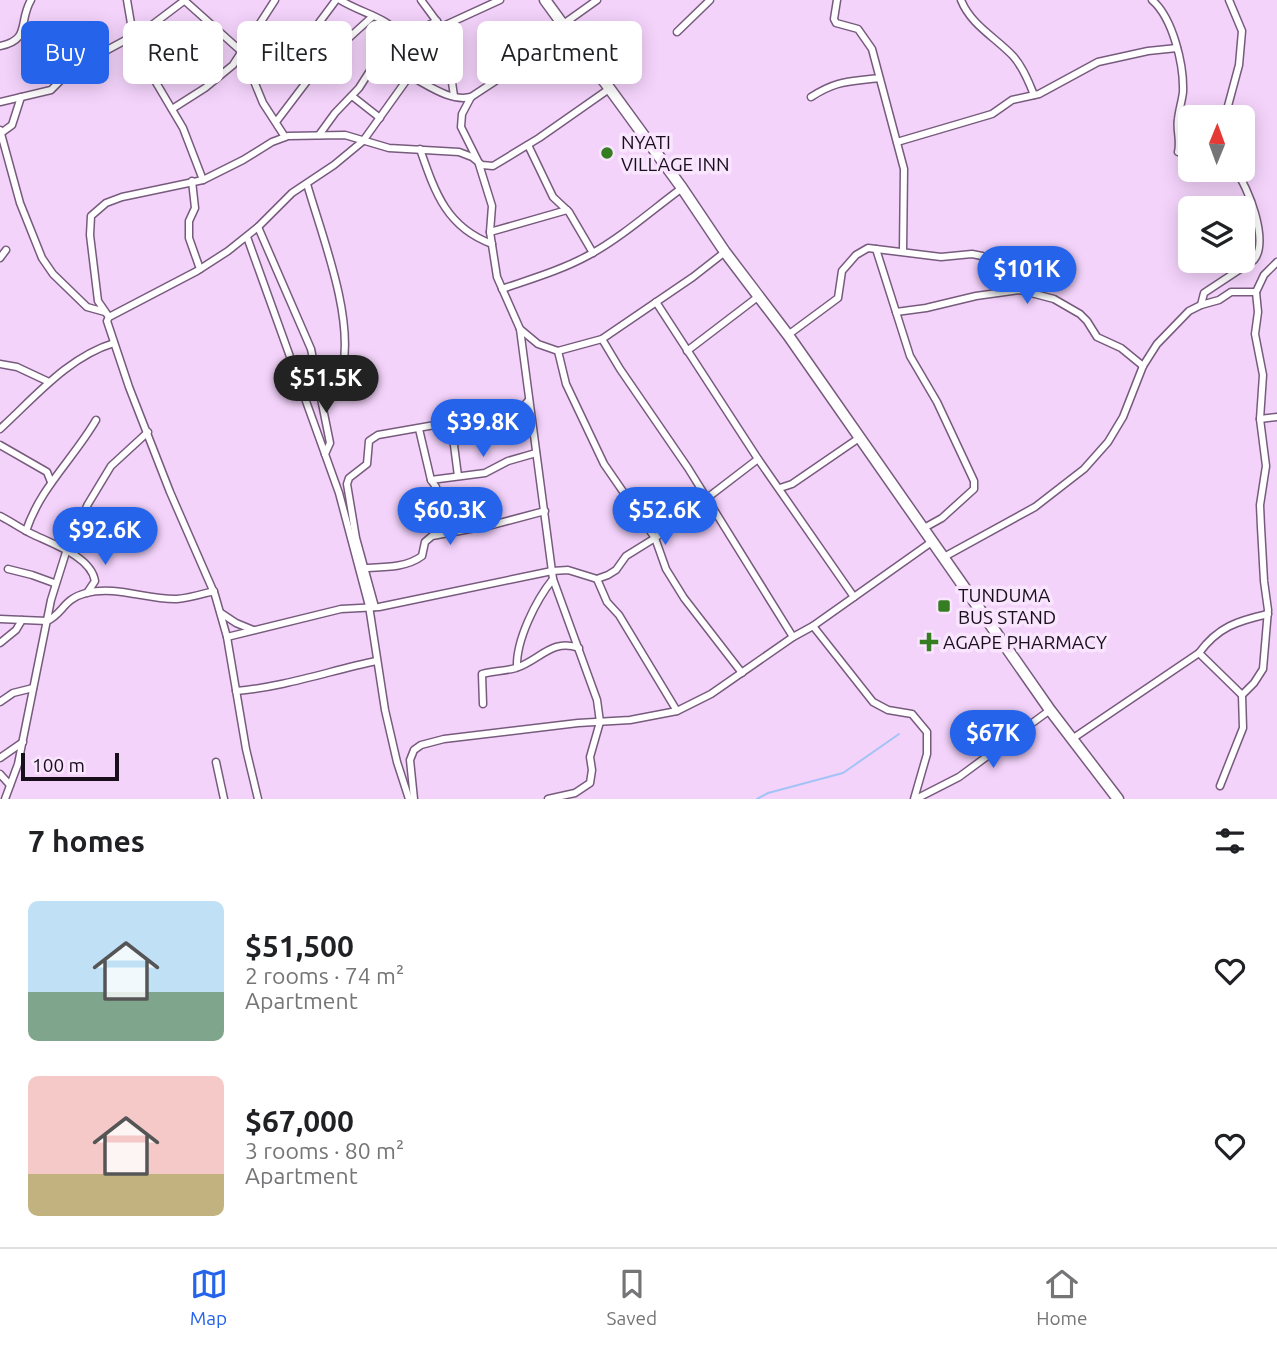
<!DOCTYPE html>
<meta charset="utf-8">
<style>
:root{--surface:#fff;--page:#f6f6f6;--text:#202124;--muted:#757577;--line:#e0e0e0;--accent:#2563eb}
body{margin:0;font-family:Ubuntu,sans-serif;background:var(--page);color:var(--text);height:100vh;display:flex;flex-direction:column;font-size:26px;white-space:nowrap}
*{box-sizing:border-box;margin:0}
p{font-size:23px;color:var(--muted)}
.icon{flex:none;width:38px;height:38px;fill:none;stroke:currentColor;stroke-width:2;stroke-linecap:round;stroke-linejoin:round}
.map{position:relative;height:799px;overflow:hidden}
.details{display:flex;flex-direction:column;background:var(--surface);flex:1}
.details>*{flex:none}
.hud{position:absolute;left:21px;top:21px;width:700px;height:63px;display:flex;gap:14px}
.needle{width:46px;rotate:1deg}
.fabs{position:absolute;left:1178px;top:105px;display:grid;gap:14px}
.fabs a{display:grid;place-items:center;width:77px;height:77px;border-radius:10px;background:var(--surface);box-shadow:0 4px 18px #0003;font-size:35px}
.scale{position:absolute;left:21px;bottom:18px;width:98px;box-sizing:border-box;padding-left:7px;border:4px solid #190e1c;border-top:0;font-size:19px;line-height:24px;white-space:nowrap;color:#190e1c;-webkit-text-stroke:5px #f9e6fe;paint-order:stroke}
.price{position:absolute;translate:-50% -60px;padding:0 16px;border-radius:24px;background:var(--accent);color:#fff;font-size:23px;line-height:46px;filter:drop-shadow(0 2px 4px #0008)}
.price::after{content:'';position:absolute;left:50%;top:42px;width:21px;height:16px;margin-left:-10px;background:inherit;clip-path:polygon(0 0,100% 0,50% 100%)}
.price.on{background:#222;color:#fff}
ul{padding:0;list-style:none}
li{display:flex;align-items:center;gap:21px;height:175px;padding:0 28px}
li span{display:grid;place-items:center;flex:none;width:196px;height:140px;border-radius:10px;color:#555}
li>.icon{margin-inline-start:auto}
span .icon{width:84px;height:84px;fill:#fffc;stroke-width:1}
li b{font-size:30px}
h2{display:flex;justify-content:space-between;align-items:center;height:84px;padding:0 28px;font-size:30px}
.chip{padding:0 24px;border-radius:10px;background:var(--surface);box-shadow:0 4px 18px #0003;font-size:24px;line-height:63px}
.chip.on{background:var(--accent);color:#fff}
.dock{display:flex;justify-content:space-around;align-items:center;height:98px;border-top:2px solid var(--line);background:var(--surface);font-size:19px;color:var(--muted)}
.dock a{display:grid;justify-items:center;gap:4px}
.dock .on{color:var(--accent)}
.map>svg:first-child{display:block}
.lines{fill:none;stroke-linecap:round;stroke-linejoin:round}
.stream{stroke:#a3c3f6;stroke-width:2}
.minor-casing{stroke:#775b7d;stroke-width:9}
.trunk-casing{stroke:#775b7d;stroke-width:13}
.minor{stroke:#fff;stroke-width:6}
.trunk{stroke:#fff;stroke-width:10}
.poi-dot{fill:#367d22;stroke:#f9e6fe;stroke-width:2.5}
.labels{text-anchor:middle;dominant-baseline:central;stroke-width:7;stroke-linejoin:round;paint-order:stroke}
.poi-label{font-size:19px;fill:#190e1c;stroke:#f9e6fe;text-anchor:start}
</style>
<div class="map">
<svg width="1277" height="799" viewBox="0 0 1277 799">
<rect width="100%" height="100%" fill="#f4d3fb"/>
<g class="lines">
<path class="stream" d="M757,799l11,-6 75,-20 56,-39"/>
<g class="minor-casing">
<g id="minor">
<path d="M127,0l8,47 48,81 20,52"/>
<path d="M340,0c23,14 45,16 63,37"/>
<path d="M837,0l-3,19 2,4 22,6 14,20 32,120 -1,82"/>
<path d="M961,0c10,25 34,37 52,56 10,11 16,26 21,39"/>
<path d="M1152,0c21,18 32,65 31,92 -1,9 -4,18 -5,27 -2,11 3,21 0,33"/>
<path d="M185,1l57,51 21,51 22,34"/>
<path d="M439,28l61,-28"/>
<path d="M677,32l33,-32"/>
<path d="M436,39l13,23 5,34"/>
<path d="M0,46c31,-6 18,-24 31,-46"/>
<path d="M301,47l35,-47"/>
<path d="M410,76c18,9 40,26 61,21l41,-27 50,-45 35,-25"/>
<path d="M352,96l28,22"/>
<path d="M471,97l-9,17 -1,13 17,34 14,45 -2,26 7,45 23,52 18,15 20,7 44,-12 91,-62 32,-25"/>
<path d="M811,97c26,-17 38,-15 68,-19"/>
<path d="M0,102l51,-12 11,-11 47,-30 39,-21 37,-28"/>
<path d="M172,109l33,-21 28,-23 42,-65"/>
<path d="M1225,117l14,-52 3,-34 -13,-31"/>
<path d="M276,122l44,-58 53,-48"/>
<path d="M0,130l20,73 22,55 11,16 34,33 18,5"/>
<path d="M1,133l11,-8 9,-28"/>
<path d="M319,135l16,-22 24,-25 16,-25 10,-11 18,-15 34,-16"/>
<path d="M897,142l95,-28 20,-14 27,-6 59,-32 50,-11 29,-3"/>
<path d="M528,145l25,52 16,15 24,41"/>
<path d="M420,149c15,43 26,78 72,95"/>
<path d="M192,181l3,27 -6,13v17l11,31"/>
<path d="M307,184c15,52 46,130 36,183l-26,6"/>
<path d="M258,227l53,122 19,94 -5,11"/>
<path d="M490,232l77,-22"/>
<path d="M247,237l92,256 30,113 16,104 12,52 12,37"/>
<path d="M876,249l34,107 27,46 37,79v8l-32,29 -18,10"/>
<path d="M0,258l6,-8"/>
<path d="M502,289c29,-10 60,-19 87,-34 33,-18 63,-45 93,-67"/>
<path d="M656,302l102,157 96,138"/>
<path d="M1201,305l3,-12 50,-33c15,-19 -5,-72 -19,-90"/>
<path d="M896,312l30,-4 50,-12 43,-6 16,4 19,5 26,15 7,7 10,16 24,11 22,18"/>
<path d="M109,317l-11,-16 -8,-66 1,-19 15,-13 16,-6 81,-17 40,-20 29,-18 16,-6 57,-1 44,13 70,4 13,5 10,8 11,1 46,-28 70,-49"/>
<path d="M520,329l33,250 44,121 3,22 -10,35 2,13 -2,13 -15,10 -27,6"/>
<path d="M788,335l50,-37 4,-27 14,-16 12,-7 73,9 31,-3 10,2 20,17 17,17"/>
<path d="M602,339l18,30 68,99 105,169"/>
<path d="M558,351l8,33 38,80 51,74 11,31 18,29 58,75"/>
<path d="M687,351l72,-55"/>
<path d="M0,364l17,3 32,15"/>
<path d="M1260,419l17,-2"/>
<path d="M451,422l7,54"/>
<path d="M0,429c35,-32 68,-72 114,-86"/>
<path d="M419,429l12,51 5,7 12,47"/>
<path d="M0,445l47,27 4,10"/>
<path d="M431,480l54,-7 23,-12 28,-8"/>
<path d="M780,488l12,-4 67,-46"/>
<path d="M0,516c10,5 20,12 30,17 20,10 61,23 65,48l-8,12"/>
<path d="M26,531c14,-43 48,-73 70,-111"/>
<path d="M944,557l91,-50 49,-38 24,-27 15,-25 20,-51 14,-22 32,-33 12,-6 18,-5 12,-8h25l8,-17 13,-13"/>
<path d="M364,568c19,-1 42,0 58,-12l3,-14 7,-6 60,-11 53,-14"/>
<path d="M8,569l24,6 22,8"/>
<path d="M597,579l10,23 12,13 58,96"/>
<path d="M375,607l-19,-69 -9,-54 2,-6 18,-14 2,-23 9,-6 136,-24 9,-4 6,-7"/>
<path d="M221,613l15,10 17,7"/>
<path d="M0,619l47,2c16,-7 16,-22 39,-28 30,-8 61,7 91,6 13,-1 25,-5 37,-8"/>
<path d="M813,626l60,76 15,8 24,4 15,18v22l-13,45"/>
<path d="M227,637l114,-28 38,-2 173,-36 16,-1 29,9 11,-4 8,-5 10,-14 29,-18 103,-79"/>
<path d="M0,643l16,-13 6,-10"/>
<path d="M1199,653l43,42"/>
<path d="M517,667c-1,-27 19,-67 36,-88"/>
<path d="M236,691c48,-4 93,-20 140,-30"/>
<path d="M0,702l13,-9 20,-5"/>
<path d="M483,704l-1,-30c11,-3 23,-3 34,-6 24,-8 36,-30 63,-20"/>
<path d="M1072,739l127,-86c19,-26 38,-32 69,-39"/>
<path d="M0,758l23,-16"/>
<path d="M216,762l8,37"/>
<path d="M0,774l10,11"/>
<path d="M1220,786l23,-58 -1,-33 12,-12 9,-14 5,-59 -4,-29 -3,-54 -1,-22 6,-39 -6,-47 3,-44 -8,-41 3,-22 -2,-20"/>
<path d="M5,799l13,-35 33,-164 16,-51 21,-45 23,-38 37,-34"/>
<path d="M258,799l-12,-50 -19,-112 -12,-42 -45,-103 -41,-105 -22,-66 2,-4 88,-46 31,-20 30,-24 34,-34 42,-28 29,-24 73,-102 2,-16 -17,-23"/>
<path d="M414,799l-4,-39 4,-10 7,-5 23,-6 134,-16 52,-3 47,-9 34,-17 82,-57 20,-11 120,-85"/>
<path d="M916,799l43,-22 91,-67"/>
</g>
</g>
<g class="trunk-casing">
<path id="trunk" d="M545,0l137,188 43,64 63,83 262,375 68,89"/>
</g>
<use href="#minor" class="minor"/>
<use href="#trunk" class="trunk"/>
</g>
<g class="poi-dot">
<circle cx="607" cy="153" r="7"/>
<rect x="937" y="599" width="14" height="14" rx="3.5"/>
<path d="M925.5 631.5h7v7h7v7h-7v7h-7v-7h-7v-7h7z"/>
</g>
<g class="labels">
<g class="poi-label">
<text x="621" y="142">NYATI<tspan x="621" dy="22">VILLAGE INN</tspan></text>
<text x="958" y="595">TUNDUMA<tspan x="958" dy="22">BUS STAND</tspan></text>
<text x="943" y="642">AGAPE PHARMACY</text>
</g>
</g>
</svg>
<div class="fabs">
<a><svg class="needle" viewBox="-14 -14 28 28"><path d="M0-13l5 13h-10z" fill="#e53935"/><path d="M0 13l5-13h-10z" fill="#757577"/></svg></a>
<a><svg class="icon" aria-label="layers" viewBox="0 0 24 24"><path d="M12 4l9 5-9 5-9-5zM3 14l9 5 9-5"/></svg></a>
</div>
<div class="scale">100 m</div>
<b class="price" style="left:1027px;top:306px">$101K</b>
<b class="price on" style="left:326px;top:415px">$51.5K</b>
<b class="price" style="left:483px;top:459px">$39.8K</b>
<b class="price" style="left:450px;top:547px">$60.3K</b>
<b class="price" style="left:665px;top:547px">$52.6K</b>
<b class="price" style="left:105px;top:567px">$92.6K</b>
<b class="price" style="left:993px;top:770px">$67K</b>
<div class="hud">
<a class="chip on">Buy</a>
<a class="chip">Rent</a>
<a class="chip">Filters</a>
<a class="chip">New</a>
<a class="chip">Apartment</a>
</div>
</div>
<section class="details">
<h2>7 homes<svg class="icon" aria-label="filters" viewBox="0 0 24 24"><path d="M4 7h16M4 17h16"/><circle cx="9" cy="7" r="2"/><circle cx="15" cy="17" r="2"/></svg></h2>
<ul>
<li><span style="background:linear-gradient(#bfe0f5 65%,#7fa58c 0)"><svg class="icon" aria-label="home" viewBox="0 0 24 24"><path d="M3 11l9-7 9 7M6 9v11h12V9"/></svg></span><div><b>$51,500</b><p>2 rooms · 74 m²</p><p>Apartment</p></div><svg class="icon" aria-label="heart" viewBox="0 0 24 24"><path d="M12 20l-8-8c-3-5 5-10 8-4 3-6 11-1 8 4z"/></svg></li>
<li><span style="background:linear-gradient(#f6c9c9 70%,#c2b280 0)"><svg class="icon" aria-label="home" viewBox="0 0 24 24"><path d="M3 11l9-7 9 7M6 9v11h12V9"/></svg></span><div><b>$67,000</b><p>3 rooms · 80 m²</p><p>Apartment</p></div><svg class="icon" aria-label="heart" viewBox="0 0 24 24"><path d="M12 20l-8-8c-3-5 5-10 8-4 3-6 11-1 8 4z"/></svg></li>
</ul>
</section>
<nav class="dock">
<a class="on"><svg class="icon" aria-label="map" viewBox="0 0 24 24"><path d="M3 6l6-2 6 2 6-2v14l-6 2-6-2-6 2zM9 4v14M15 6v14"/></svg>Map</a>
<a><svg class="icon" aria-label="saved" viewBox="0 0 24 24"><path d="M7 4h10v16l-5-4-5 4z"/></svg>Saved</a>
<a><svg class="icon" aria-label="home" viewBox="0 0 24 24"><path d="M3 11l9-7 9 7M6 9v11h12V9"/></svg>Home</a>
</nav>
